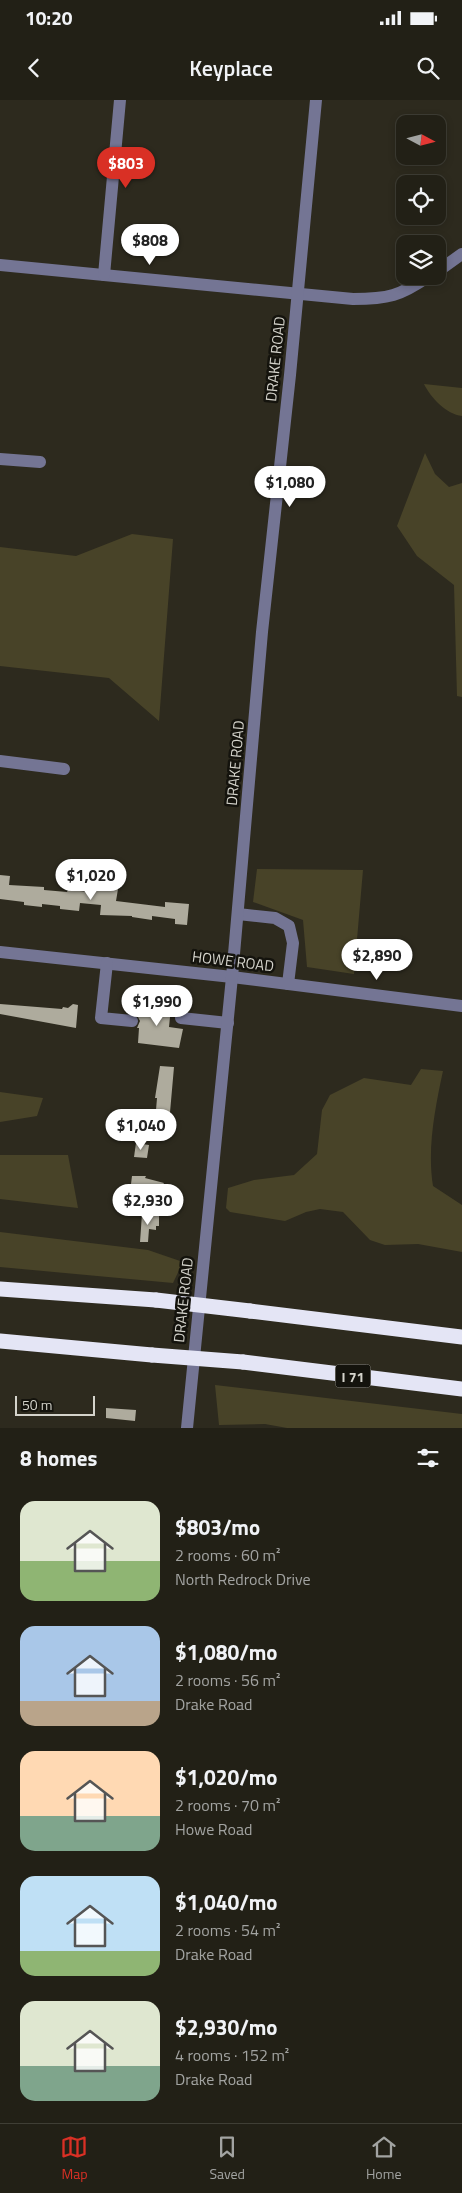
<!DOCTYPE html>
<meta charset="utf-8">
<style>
:root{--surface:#222016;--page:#2a281f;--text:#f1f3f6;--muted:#a2a3a1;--line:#3f3e35;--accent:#d93025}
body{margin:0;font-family:"Titillium Web",sans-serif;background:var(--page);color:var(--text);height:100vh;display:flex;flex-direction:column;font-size:19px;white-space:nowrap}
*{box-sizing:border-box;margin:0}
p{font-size:16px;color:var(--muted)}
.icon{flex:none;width:28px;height:28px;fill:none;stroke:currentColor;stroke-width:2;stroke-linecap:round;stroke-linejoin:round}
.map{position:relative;height:1328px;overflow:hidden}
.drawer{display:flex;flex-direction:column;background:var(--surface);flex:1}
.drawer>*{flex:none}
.needle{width:32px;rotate:97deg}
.controls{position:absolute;left:396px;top:15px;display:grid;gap:10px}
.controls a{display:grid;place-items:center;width:50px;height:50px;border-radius:10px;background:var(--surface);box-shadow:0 2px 8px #0003,0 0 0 1px var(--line);font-size:25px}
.scale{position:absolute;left:15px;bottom:12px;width:80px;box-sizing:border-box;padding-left:5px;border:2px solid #d4d3cb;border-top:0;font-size:14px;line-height:18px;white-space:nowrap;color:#d4d3cb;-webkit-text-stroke:4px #14130d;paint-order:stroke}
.price{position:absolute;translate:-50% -42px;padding:0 11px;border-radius:18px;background:#fff;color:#222;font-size:16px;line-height:32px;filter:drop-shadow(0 1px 2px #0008)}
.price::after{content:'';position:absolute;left:50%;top:30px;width:15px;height:11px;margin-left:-8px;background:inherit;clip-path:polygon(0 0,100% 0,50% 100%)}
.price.current{background:var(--accent);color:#fff}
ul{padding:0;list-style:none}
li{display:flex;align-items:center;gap:15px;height:125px;padding:0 20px}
li span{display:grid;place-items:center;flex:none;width:140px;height:100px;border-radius:15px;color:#555}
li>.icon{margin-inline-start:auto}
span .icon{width:60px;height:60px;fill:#fffc;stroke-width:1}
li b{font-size:21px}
h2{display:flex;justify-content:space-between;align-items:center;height:60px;padding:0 20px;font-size:21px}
.status{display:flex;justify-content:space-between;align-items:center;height:35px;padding:0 25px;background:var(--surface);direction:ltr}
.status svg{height:14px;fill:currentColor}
header{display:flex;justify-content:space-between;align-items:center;height:65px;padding:0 20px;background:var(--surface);font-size:22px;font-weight:600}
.tab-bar{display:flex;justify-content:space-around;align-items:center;height:70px;border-top:1px solid var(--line);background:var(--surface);font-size:14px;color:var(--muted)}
.tab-bar a{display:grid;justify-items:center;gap:2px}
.tab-bar .current{color:var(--accent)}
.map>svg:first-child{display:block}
.green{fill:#484328}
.building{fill:#aeab9d}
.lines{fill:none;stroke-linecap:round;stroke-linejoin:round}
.minor{stroke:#747594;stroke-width:12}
.highway{stroke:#e4e5f5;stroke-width:15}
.highway-bridge{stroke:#e4e5f5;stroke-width:15}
.labels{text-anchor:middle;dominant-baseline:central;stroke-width:5;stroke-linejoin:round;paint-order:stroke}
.shield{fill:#14130d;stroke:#9a9992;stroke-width:1}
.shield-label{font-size:14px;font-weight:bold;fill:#d4d3cb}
.street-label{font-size:15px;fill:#d4d3cb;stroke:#14130d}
</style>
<div class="status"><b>10:20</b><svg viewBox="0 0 49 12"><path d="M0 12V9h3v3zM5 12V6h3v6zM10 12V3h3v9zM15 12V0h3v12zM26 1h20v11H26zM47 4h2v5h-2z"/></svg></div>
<header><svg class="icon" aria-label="back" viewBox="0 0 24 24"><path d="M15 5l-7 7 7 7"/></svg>Keyplace<svg class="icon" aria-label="search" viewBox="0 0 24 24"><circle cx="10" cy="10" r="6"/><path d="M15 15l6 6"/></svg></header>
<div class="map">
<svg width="462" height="1328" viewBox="0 0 462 1328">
<rect width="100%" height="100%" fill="#2d2a1e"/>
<g class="green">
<path d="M424,284l38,4v28c-16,-2 -31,-18 -38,-32z"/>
<path d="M425,353l10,21 14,13 13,-4v214l-5,-1 -3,-111 -37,-29 -20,-30z"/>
<path d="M132,434l41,5 -14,182 -50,-43 -109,-12v-119l76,9z"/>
<path d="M257,769l106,1 -9,104 -47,-7 -4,-47 -50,-18z"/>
<path d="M421,969l22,2c-8,37 -16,78 -10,115l29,19v47l-44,-8 -33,1 -15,-5 -27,-28 -23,-3 -14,3 -21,9 -55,-9 -4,-4 2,-20 26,-8 40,-5 23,-21 5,-44 8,-15 34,-17 47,7z"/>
<path d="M0,992l43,6 -6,18 -37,6z"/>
<path d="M0,1055h68l10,53 -78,-9z"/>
<path d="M0,1132l148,18 35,12 -10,21 -173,-16z"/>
<path d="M215,1285l247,29v14h-175l-22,-4 -46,1z"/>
</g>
<g class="building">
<path d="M0,775l10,1 -1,9 35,2v3l23,2 1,-2 23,2 1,-6 9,2 1,-5 12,2 -1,4h5l-2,12 49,6v-5l24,2 -2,21 -12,-1v-5l-23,-3v4l-20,-3v-1l-32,-1 1,-10 -21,-2 -1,8 -19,-2v-3l-18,-2v3l-18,-2v-3l-24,-3z"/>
<path d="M0,904l62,5 1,-2 5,1 5,-4 5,1 -2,23 -76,-14z"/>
<path d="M139,904l32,3 -2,20 14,2 -4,19 -41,-5 1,-15h-2l3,-7 -3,-6z"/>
<path d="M160,966l14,1 -6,68 -14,-1 3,-36h-2z"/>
<path d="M136,1043l13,2 -2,13 -13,-1z"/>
<path d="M132,1076h14l-1,2 19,5 -6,11 -13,1 -2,6 -14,-1z"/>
<path d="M142,1114l17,2v10h-3v4l-7,-1 -1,13h-8z"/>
<path d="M106,1308l30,2 -1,11 -29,-3z"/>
</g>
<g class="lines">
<g class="minor">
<path d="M0,165l353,34c35,0 47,-3 76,-23"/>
<path d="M438,171l24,-17"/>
<path d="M104,175l16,-175"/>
<path d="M0,359l40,3"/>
<path d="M0,661l64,8"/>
<path d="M238,814l37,4 14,8 4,17 -5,41"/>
<path d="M0,852l232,25 230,29"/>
<path d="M107,863l-6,55 31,3"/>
<path d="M181,918l47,5"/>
<path d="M187,1328l45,-451 30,-345 28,-257 26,-275"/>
</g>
<g class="highway">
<path d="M0,1189l156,11"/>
<path d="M250,1211l212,26"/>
<path d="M0,1241l152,14"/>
<path d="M243,1262l219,27"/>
</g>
<g class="highway-bridge">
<path d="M156,1200l94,11"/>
<path d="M152,1255l91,7"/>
</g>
</g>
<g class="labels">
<rect class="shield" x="335.5" y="1264.5" width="35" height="23" rx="4"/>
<g class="shield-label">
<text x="353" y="1276">I 71</text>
</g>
<g class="street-label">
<text transform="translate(275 259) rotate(-84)">DRAKE ROAD</text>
<text transform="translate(235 663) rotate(-85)">DRAKE ROAD</text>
<text transform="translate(233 861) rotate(7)">HOWE ROAD</text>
<text transform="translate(183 1200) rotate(-84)">DRAKE ROAD</text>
</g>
</g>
</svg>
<div class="controls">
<a><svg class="needle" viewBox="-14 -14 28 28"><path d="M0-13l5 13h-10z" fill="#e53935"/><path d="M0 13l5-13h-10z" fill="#a2a3a1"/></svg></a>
<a><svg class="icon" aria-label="locate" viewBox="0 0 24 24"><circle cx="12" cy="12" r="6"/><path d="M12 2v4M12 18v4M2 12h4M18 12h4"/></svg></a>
<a><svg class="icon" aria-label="layers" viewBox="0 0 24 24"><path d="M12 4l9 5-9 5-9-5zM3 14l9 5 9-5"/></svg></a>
</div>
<div class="scale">50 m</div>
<b class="price current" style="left:126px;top:89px">$803</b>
<b class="price" style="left:150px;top:166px">$808</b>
<b class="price" style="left:290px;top:408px">$1,080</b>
<b class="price" style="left:91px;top:801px">$1,020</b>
<b class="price" style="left:377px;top:881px">$2,890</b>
<b class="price" style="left:157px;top:927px">$1,990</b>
<b class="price" style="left:141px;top:1051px">$1,040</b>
<b class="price" style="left:148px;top:1126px">$2,930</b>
</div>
<section class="drawer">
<h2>8 homes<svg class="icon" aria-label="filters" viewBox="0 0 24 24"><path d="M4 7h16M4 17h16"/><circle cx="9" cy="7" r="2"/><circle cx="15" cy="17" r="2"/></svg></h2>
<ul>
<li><span style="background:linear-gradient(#dfe7d0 60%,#8fb573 0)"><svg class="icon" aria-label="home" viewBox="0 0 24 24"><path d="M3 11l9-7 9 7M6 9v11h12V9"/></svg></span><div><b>$803/mo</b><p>2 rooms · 60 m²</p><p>North Redrock Drive</p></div></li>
<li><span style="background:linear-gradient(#a9c7e8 75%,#b9a48a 0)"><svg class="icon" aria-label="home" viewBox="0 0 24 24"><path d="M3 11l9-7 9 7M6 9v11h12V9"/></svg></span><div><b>$1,080/mo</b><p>2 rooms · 56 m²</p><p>Drake Road</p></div></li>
<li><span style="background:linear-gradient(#ffd9b3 65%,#7fa58c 0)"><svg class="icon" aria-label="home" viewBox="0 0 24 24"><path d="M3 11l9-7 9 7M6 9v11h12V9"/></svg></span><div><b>$1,020/mo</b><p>2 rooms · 70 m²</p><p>Howe Road</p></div></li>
<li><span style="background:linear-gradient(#bfe0f5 75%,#8fb573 0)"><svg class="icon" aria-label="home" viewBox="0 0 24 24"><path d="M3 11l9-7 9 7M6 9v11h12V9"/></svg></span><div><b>$1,040/mo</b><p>2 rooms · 54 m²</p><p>Drake Road</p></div></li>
<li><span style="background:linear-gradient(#dfe7d0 65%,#7fa58c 0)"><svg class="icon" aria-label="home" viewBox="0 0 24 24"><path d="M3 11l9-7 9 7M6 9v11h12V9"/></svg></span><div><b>$2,930/mo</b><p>4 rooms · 152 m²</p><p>Drake Road</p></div></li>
</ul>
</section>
<nav class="tab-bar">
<a class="current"><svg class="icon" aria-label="map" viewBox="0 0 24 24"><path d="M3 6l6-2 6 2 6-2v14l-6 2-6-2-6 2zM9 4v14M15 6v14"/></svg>Map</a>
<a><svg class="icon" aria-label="saved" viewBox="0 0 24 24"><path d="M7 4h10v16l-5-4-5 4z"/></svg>Saved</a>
<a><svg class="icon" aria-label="home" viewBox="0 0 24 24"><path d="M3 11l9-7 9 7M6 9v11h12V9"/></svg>Home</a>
</nav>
